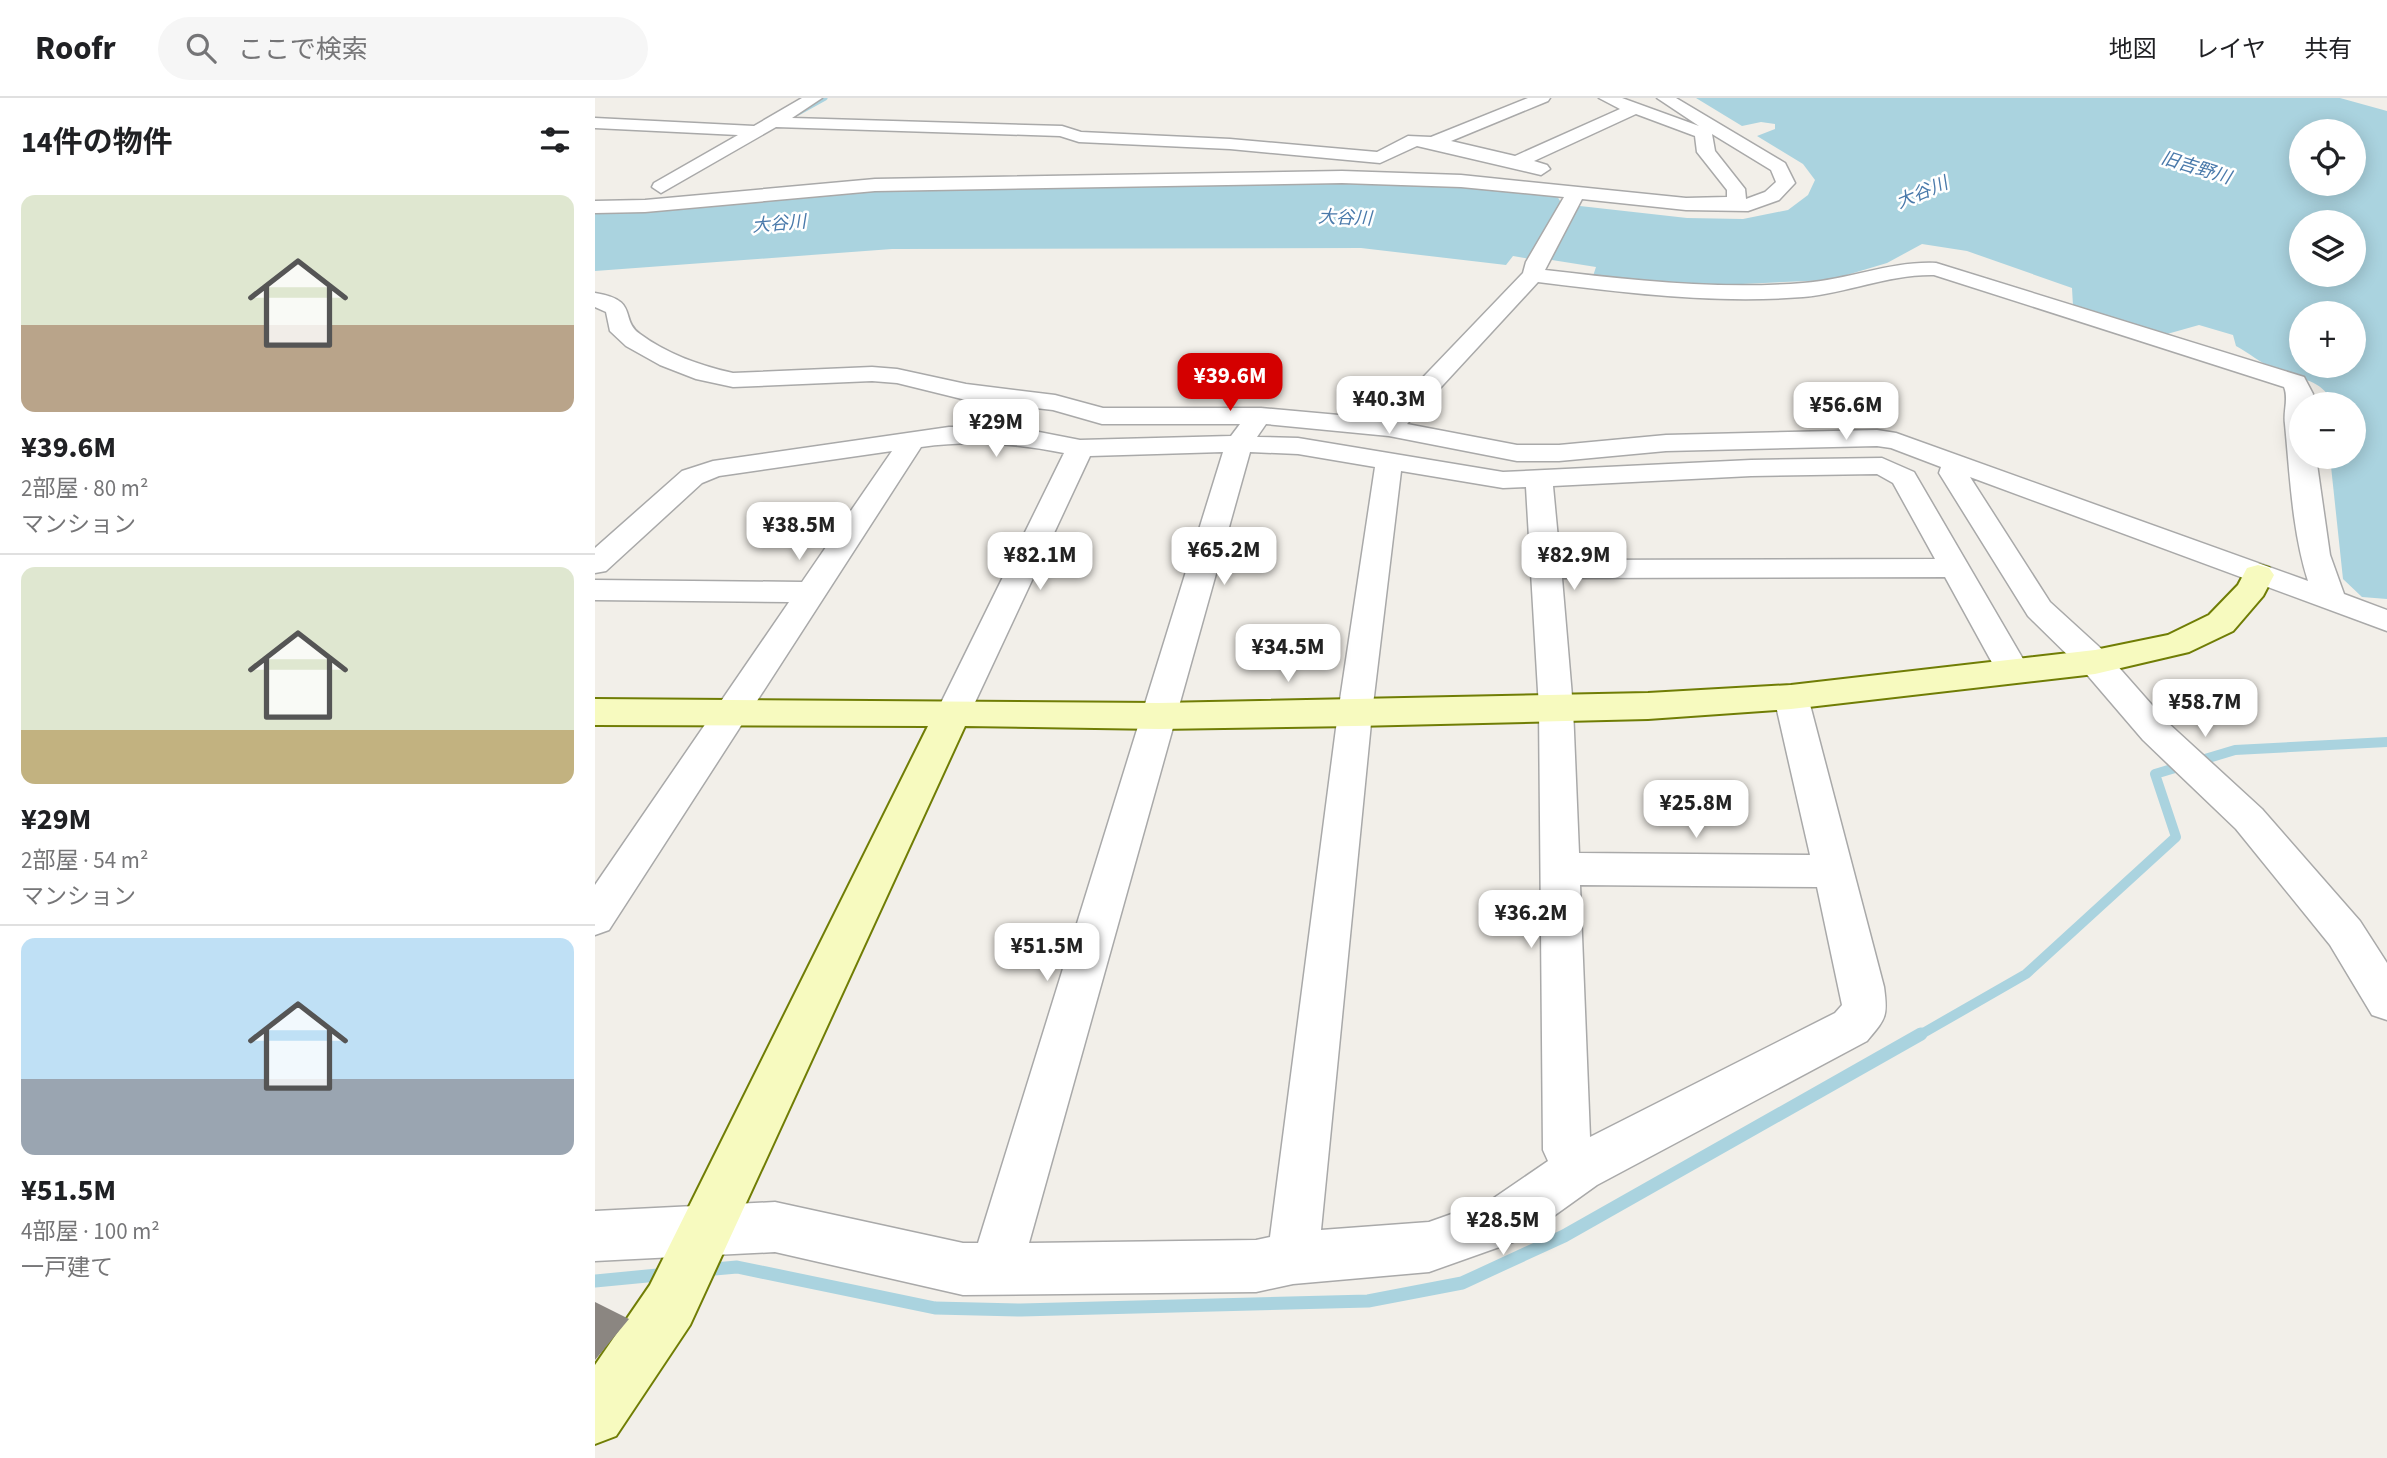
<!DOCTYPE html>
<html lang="ja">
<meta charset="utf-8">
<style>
:root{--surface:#fff;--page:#f6f6f6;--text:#202124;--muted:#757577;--line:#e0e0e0;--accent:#d40000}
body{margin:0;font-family:"Source Sans 3","Noto Sans JP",sans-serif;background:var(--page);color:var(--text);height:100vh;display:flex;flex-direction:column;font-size:26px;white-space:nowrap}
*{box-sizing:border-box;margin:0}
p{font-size:23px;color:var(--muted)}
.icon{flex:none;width:38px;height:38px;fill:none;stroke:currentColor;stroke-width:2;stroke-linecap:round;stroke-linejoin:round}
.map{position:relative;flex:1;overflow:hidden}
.panel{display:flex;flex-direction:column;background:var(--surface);width:595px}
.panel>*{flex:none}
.fabs{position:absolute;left:1694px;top:21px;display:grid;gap:14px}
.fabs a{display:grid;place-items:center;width:77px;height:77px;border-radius:50%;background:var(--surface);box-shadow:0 4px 18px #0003;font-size:35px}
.price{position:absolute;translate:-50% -60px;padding:0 16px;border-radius:14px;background:#fff;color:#222;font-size:23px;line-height:46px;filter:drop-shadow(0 2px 4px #0008)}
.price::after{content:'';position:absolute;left:50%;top:42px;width:21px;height:16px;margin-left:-10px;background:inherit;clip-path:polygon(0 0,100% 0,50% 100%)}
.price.on{background:var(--accent);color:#fff}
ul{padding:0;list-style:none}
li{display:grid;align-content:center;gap:14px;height:371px;padding:0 21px}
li+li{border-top:2px solid var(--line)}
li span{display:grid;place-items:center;height:217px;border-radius:14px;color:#555}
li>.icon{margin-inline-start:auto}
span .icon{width:126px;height:126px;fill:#fffc;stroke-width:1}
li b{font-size:30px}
h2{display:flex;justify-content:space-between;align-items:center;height:84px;padding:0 21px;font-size:30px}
header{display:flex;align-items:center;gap:42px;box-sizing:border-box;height:98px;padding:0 35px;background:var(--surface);border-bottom:2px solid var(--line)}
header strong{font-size:33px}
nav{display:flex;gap:38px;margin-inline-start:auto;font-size:24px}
.search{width:490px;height:63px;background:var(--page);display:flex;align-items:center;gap:18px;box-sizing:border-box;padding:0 24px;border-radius:38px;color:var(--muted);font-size:26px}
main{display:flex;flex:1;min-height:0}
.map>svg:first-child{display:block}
.water{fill:#aad3df;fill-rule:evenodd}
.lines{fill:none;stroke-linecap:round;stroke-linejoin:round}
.stream-far2{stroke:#aad3df;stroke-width:5}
.stream-far1{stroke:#aad3df;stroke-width:10}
.stream{stroke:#aad3df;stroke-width:13}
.street-casing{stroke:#a9a9a9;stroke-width:3}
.secondary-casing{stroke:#707d05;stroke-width:4}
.street{fill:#fff;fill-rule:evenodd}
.secondary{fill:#f7fabf;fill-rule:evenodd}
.shaded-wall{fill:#8b8681}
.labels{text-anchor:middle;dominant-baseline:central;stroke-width:5;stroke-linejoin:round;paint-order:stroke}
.far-water-label{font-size:18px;font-style:italic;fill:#4a7aab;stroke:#fff}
</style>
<header>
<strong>Roofr</strong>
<div class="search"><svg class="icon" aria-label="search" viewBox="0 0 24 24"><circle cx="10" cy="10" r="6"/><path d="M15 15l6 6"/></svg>ここで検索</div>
<nav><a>地図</a><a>レイヤ</a><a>共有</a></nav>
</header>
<main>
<section class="panel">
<h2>14件の物件<svg class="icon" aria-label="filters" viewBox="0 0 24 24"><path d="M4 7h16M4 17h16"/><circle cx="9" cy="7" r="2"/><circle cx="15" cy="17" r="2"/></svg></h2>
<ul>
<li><span style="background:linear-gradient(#dfe7d0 60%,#b9a48a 0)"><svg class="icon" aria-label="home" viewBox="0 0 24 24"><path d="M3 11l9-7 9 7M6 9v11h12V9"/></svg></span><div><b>¥39.6M</b><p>2部屋 · 80 m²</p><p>マンション</p></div></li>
<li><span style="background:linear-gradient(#dfe7d0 75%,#c2b280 0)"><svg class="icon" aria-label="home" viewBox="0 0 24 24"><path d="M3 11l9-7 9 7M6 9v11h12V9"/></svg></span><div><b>¥29M</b><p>2部屋 · 54 m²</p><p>マンション</p></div></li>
<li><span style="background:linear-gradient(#bfe0f5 65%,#9aa5b1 0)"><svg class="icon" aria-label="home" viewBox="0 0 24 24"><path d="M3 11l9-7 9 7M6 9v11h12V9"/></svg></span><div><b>¥51.5M</b><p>4部屋 · 100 m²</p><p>一戸建て</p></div></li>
</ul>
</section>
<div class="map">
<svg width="1792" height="1360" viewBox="0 0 1792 1360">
<rect width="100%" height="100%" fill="#f2efe9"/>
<path class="water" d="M1101,0h644l47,13v488l-25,-2 -19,-18 -13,-122h24v-53h-22c-8,-26 -36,-25 -58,-35 -13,-6 -25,-16 -38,-23l-3,-11 -34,-10 -32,9 -94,-28 -1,-18 -105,-37 -45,-7 -35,19 -57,17 -110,5 -50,-2 -77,-7 3,-9 -63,-10 -3,2 -17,-3 -7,9 -145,-17 -469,1 -297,22v-59l261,-22 446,-8 133,3 122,11 5,8 125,14 56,1 45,-9 20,-15 7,-15 -12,-16 -46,-28 18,-7v-5l-14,-2 -19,4zM1706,33h53v53h-53zM1706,124h53v53h-53zM1706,215h53v53h-53z"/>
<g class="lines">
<path class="stream-far2" d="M203,15l27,-15"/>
<path class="stream-far1" d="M1323,938l108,-62 150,-137 -21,-63 80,-24 152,-8"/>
<g class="stream">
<path d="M108,1172l34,-3 198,41 86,2 347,-9 94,-18 102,-47 357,-202"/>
<path d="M0,1183l73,-7"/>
</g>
<g class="street-casing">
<path id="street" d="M207,0h20l-30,20 270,8 19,6 149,7 147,13 31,-16 23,1 97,-39h22l-2,3 -97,40 64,15 105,-47 -21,-11h23l77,28 -42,-28h19l109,65 10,20 -16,17 -31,11 -62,-1 -104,-11 -37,71c86,10 172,20 258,13 46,-3 87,-22 133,-20l368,114 9,17 -2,10h-10v53h15l14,98 14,39 43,16v21l-417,-154 80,125 57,52 60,68 95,87 98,112 27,42v57l-15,-5 -42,-70 -94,-116 -93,-89 -60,-70 -55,-54 -89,-143 2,-6 -50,-19 -14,-2 -211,5 -107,10h-42l-128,-25 -123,-12 -9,13 41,1 205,34 248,-12 131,-2 32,14 116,199 -5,8 -12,3 -12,-3 -56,-102 -383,1 11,130 6,145 231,2 -36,-158 5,-8 12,-4 12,4 5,8 76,290c4,30 2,31 -17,54l-270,144 -74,53 -18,7 -76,27 -136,12 -37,8 -293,3 -188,-43 -180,9v-50l180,-9 188,41h15l245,-791 -133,4 -120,257 -5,9 -12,3 -12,-3 -5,-9 128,-260c-48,-10 -94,-13 -143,-6l-312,483 -14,5v-50l194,-283 -194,-2v-20l207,2 90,-131 -173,25 -17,7 -96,88 -11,2v-25l87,-77 31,-10 236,-34h64l67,13 151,-4 9,-12h-138l-49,-14 -87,-10 -69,-17 -25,-2 -139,6 -37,-8 -36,-14 -34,-19 -16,-15 -4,-19 -11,-5v-14c45,7 24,26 45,41 27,20 61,32 93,39l139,-6 25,2 69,15 89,11 48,13h158l122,11 140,-146 3,-11 38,-65 -103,-10 -119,-4 -467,8 -230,21 -50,1v-12l50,-1 230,-21 467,-8 119,4 225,23 41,-1v-7l-30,-38 -2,-16 -59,-22 -102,47 13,4 3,4 -9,6 -124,-29 -37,17 -150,-14 -151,-7 -19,-6 -284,-9 -115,66 -9,-6 2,-4 84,-48 -143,-7v-10l159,8zM1117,36l59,36 5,12 -11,10 -19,7 -1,-10 -30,-38zM1339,177l350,112c5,12 -1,24 1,37 5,51 7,107 23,157l-412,-148 -19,-3 -211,5 -107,10h-42l-110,-21 131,-142c88,11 177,22 265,15 45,-4 86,-23 131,-22zM655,354l48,2 77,13 -37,246 -68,524 -14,3 -227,3zM806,373l102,17 23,-1 13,221 4,442 5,11 -57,39 -62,22 -108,8 51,-517zM1282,376l16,9 42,76 -375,1 -7,-74 198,-10zM985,787l237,2 25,118 -7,8 -245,124z"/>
</g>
<g class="secondary-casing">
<path id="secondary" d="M1663,467l11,3 5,7 -11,21 -30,35 -44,21 -94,22 -304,35 -143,10 -293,7 -196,3 -194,-3 -275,599 -74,111 -21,8v-79l55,-80 278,-559 -333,-1v-26l564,4 489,-10 143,-8 304,-35 73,-15 41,-20 29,-30 9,-17z"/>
</g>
<use href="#street" class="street"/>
<use href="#secondary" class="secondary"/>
</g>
<path class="shaded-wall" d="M0,1204l34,17 -34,41z"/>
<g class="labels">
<g class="far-water-label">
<text transform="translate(1601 70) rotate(17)">旧吉野川</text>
<text transform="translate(1327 95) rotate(-23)">大谷川</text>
<text transform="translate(750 120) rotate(2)">大谷川</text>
<text transform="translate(184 126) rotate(-5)">大谷川</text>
</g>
</g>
</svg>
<div class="fabs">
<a><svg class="icon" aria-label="locate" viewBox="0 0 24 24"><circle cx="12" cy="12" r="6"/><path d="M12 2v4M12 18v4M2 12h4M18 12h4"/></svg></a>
<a><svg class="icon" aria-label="layers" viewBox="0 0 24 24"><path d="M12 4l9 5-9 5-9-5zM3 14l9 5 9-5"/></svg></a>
<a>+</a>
<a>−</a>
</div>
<b class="price on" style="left:635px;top:315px">¥39.6M</b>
<b class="price" style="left:794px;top:338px">¥40.3M</b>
<b class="price" style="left:1251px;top:344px">¥56.6M</b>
<b class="price" style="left:401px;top:361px">¥29M</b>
<b class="price" style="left:204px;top:464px">¥38.5M</b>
<b class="price" style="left:629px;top:489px">¥65.2M</b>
<b class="price" style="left:445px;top:494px">¥82.1M</b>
<b class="price" style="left:979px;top:494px">¥82.9M</b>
<b class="price" style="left:693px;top:586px">¥34.5M</b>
<b class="price" style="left:1610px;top:641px">¥58.7M</b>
<b class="price" style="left:1101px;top:742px">¥25.8M</b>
<b class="price" style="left:936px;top:852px">¥36.2M</b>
<b class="price" style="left:452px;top:885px">¥51.5M</b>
<b class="price" style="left:908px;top:1159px">¥28.5M</b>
</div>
</main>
